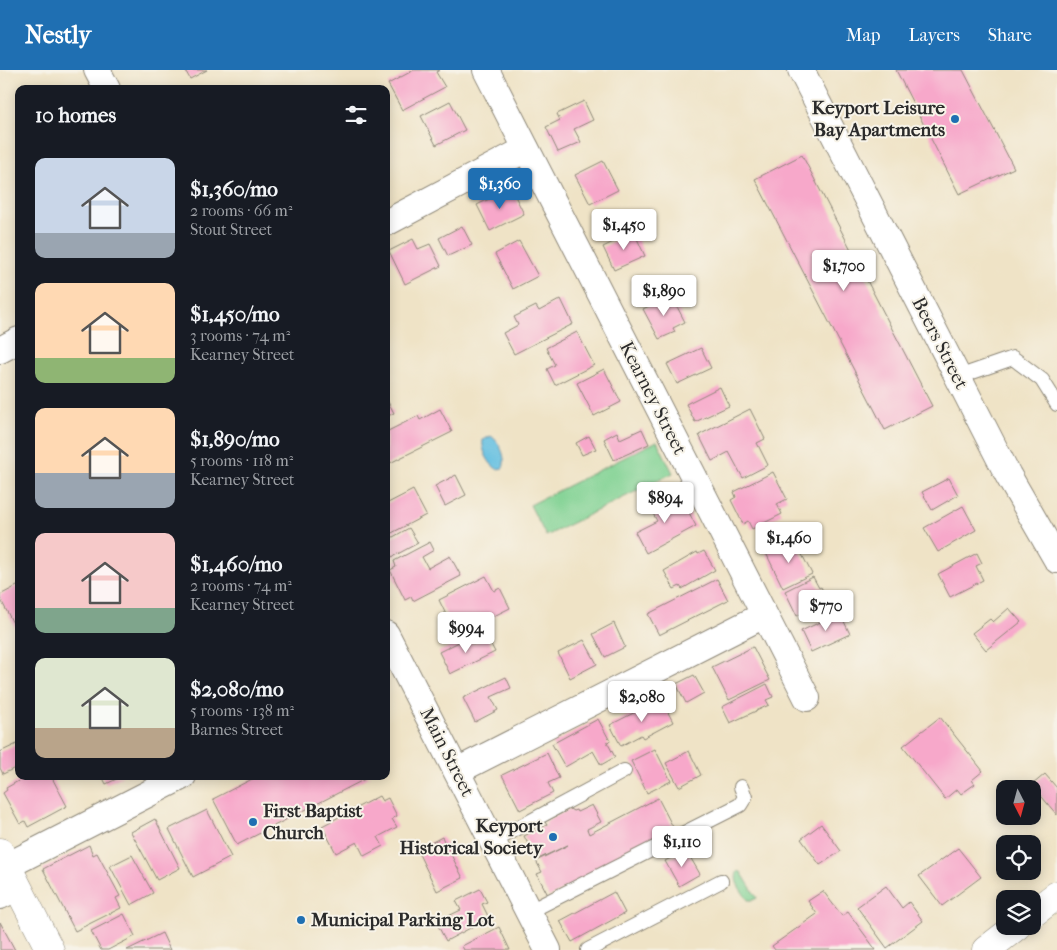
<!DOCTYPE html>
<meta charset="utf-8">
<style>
:root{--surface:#171b24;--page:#20242c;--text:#f1f3f6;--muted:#9ea1a6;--accent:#1f6fb2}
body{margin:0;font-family:"IM FELL French Canon",serif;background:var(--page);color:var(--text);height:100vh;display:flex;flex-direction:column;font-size:19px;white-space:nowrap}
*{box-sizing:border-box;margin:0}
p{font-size:16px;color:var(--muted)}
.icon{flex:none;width:28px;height:28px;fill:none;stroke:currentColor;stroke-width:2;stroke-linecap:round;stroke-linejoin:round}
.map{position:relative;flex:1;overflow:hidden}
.drawer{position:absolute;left:15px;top:15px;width:375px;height:695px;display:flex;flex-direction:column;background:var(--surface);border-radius:10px;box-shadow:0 2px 12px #0003}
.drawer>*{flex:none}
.needle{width:32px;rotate:174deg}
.fabs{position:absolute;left:996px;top:710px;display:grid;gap:10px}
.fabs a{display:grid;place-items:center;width:45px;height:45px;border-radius:10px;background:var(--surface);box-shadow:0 2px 12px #0003;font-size:25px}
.price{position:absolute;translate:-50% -42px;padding:0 11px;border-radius:5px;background:#fff;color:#222;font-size:16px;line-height:32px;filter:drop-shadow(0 1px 2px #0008)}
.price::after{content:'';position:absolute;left:50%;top:30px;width:15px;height:11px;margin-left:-8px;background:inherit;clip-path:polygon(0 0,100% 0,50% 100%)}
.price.active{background:var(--accent);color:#fff}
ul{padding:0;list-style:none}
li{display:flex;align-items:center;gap:15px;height:125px;padding:0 20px}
li span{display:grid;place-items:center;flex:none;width:140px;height:100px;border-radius:10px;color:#555}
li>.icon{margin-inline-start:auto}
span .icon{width:60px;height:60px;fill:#fffc;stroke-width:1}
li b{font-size:21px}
h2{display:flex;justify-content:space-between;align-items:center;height:60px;padding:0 20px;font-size:21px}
header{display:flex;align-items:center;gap:30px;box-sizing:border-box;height:70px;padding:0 25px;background:var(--accent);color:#fff}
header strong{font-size:24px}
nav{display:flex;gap:28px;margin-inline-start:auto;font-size:18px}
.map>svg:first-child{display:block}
.green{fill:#80d293;stroke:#567e5f}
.water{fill:#63bfe1;stroke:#477586}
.building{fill:#f7a8ca}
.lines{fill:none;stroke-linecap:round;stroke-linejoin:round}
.service-casing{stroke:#8d8778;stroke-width:16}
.minor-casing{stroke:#8d8778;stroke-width:28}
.secondary-casing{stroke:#8d8778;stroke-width:29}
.service{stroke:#fff;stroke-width:14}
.minor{stroke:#fff;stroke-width:26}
.secondary{stroke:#fff;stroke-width:28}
.poi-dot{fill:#1f6fb2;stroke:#f7f3e8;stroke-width:2}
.labels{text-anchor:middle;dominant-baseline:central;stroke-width:4;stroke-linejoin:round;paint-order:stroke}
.poi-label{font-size:19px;font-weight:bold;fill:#2b2b2b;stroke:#f7f3e8;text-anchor:end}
.street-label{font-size:19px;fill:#2b2b2b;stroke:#f7f3e8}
</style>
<header>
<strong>Nestly</strong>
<nav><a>Map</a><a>Layers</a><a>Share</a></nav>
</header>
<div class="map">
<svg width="1057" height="880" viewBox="0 0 1057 880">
<rect width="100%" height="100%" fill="#f7f3e8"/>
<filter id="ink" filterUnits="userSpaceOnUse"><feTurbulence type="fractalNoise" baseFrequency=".02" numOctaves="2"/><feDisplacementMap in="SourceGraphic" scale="10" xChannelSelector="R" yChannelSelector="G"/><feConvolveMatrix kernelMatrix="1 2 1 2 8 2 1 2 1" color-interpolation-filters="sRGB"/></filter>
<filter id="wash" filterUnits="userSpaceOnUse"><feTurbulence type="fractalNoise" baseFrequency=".0096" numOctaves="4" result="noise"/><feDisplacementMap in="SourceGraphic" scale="20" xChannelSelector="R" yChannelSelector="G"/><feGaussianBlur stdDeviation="1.12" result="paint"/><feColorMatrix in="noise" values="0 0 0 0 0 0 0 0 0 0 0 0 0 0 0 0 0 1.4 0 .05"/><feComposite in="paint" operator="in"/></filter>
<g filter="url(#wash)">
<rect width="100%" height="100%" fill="#efe3c6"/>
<g class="green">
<path d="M657,371l16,32 -127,63 -16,-31z"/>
<path d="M738,801l3,1 16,26 -4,2h-5c-6,-9 -16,-19 -10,-29z"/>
</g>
<path class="water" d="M491,366c9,6 16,22 12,32l-6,1c-8,-4 -16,-20 -14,-29z"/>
<g id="blocks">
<g class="building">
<path d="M185,0h22l-17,9z"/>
<path d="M414,0h26l-4,2 9,15 -43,23 -14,-26z"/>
<path d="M896,0h67l51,98 -55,26z"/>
<path d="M450,31l15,29 -29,15 -15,-29z"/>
<path d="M584,31l9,19 -19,9 7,13 -23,10 -12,-25 14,-7 -3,-6z"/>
<path d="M802,85l130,251 -47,24 -130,-251z"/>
<path d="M603,91l15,29 -28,14 -15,-29z"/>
<path d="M511,118l13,26 -34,17 -13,-26z"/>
<path d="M462,156l10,19 -24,11 -9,-18z"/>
<path d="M634,162l11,24 -31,14 -11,-23z"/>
<path d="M413,169l5,10 12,-5 11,22 -36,18 -16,-33z"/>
<path d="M519,171l19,35 -25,13 -18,-35z"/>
<path d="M671,225l14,27 -12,6 2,4 -16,7 -16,-30z"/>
<path d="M561,229l12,25 -59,30 -11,-21 15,-8 -4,-8 22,-11 3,5z"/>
<path d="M577,262l17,33 -39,20 -8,-16 8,-4 -9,-17z"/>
<path d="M701,278l10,20 -34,16 -10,-20z"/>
<path d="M604,299l17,33 -27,14 -17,-33z"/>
<path d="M720,317l9,19 -34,16 -9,-18z"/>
<path d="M386,328l8,15 -8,4z"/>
<path d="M440,339l12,23 -66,33v-33l32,-16 2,4z"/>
<path d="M750,339l15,30 -8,4 11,22 -25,13 -14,-26 -17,9 -13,-26z"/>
<path d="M642,359l7,15 -35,16 -10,-21 13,-7 3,7z"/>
<path d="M589,366l7,13 -14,6 -6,-12z"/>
<path d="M773,402l14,27 -10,5 5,10 -30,15 -4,-8 -5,3 -12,-24 5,-3 -2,-5z"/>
<path d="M456,405l10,20 -21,11 -10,-20z"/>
<path d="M949,408l9,17 -26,15 -10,-18z"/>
<path d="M413,420l13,25 -40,21v-32z"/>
<path d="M669,425l8,14 8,-4 11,21 -50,27 -11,-21 22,-11 -8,-15z"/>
<path d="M963,436l13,24 -38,22 -14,-24z"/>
<path d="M409,458l9,15 -26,14 -6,-10v-6z"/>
<path d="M794,469l18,35 -29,14 -17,-35z"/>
<path d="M430,472l4,8 -12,7 6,11 22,-12 11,20 -48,25 -2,-4 -6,3 -15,-30 6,-3 -2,-6z"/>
<path d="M704,481l11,19 -33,19 -2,-3 -6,3 -10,-18 33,-19 1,2z"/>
<path d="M977,483l5,10 -6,3 7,14 -33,17 -12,-23z"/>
<path d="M486,506l8,15 6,-3 10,20 -54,27 -17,-35z"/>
<path d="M813,507l6,11 2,-1 7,14 -31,15 -12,-25z"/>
<path d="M717,509l11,21 -69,35 -11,-21z"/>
<path d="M19,515v50l-19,-37v-3z"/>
<path d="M1009,538l12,14 -35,28 -14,-17 18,-14 3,3z"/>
<path d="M840,543l10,21 -39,18 -10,-21z"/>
<path d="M614,553l11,24 -20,10 -12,-23z"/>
<path d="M487,567l8,15 -45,22 -11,-22 22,-11 1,4 9,-4 2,3z"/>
<path d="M584,570l13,24 -27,14 -12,-25z"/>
<path d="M753,577l17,33 -41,20 -17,-33z"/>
<path d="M694,605l10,18 -18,10 -10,-19z"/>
<path d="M506,607l5,11 -20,9 7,13 -23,12 -12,-24z"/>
<path d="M767,614l6,13 -7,3 3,5 -39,18 -8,-16z"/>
<path d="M661,629l12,23 -30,16 -2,-3 -20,11 -11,-21z"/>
<path d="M940,647l43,54 -11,9 3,4 -14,10 -4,-5 -12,10 -42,-53z"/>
<path d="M598,649l12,22 -3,1 8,15 -14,8 -8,-14 -28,16 -13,-23z"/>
<path d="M19,673v23l-16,8 -3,-6v-16z"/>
<path d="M655,679l16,32 -24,12 -16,-32z"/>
<path d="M689,681l12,24 -22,12 -13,-24z"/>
<path d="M547,683l12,25 -11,5 5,10 -33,17 -18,-35z"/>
<path d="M1045,704l12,14v27l-25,-30z"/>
<path d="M27,706h24l16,30 -39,21 -3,-6 -5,3 -17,-31 4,-3 -1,-2z"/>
<path d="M102,706h21l-17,8z"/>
<path d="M258,706h113l-134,69 -24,-46z"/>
<path d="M379,726l3,5 6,-3 9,18 -5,3 5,8 -19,10 5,9 -19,10 -7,-14 -21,11 -14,-27z"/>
<path d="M658,728l17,33 -126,66 -12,-23 5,-2 -6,-11 32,-16 -32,15 -12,-24 23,-11 -2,-3 25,-13 3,2 3,-1 1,2 15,-7 9,17 -14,7 2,5z"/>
<path d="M207,740l24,47 -38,20 -24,-48z"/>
<path d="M155,749l25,49 -23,12 -26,-48z"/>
<path d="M821,754l20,27 -21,14 -19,-26z"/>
<path d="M442,767l21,41 -26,13 -20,-41z"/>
<path d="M89,775l4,10 4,-2 23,43 -4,2 5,10 -46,23 -32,-62z"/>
<path d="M958,778l23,29 -39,29 -23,-30z"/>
<path d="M686,780l14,24 -21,12 -14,-25z"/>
<path d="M132,785l21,38 -22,12 -21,-39z"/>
<path d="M886,816l16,22 7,-6 14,19 -36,27 -30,-41z"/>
<path d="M480,819l7,13 -5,2 7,14 -43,23 -10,-19 25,-12 -5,-9z"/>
<path d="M823,821l19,25 6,-4 28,38h-101l-3,-4 45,-32 -9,-13z"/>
<path d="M614,822l11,21 -53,29 -12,-21z"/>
<path d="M124,844l11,22 -27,14h-7l-10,-19z"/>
<path d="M0,852l15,28h-15z"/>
<path d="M499,857l11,23h-46l-2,-4z"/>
<path d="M162,863l8,17h-43z"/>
</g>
</g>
</g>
<g filter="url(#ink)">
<use href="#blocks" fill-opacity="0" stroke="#8d8778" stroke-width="1"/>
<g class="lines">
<g class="service-casing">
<g id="service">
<path d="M958,307l55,-19 29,22 15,24"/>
<path d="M492,772l132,-71"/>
<path d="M528,842l212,-107 5,-8 -4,-10"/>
<path d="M588,880l133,-69"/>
</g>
</g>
<g class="minor-casing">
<g id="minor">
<path d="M97,0l10,19"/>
<path d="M486,0l321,628"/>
<path d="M801,0l207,405 49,85"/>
<path d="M386,153l140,-74"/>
<path d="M0,280l19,-10"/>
<path d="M386,564l162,316"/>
<path d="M457,701l307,-156"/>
<path d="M7,796l176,-90"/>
<path d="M0,826l18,-9"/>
</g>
</g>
<g class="secondary-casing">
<g id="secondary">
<path d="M0,782l50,98"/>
<path d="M1032,844l25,-19"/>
<path d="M986,880l31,-24"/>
</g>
</g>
<use href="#service" class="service"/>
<use href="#minor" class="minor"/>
<use href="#secondary" class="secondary"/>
</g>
</g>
<g class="poi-dot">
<circle cx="955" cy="49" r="5"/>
<circle cx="253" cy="752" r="5"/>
<circle cx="553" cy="767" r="5"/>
<circle cx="301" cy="850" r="5"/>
</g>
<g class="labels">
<g class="poi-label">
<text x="945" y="38">Keyport Leisure<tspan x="945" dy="22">Bay Apartments</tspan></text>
<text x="263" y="741" text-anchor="start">First Baptist<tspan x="263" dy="22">Church</tspan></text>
<text x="543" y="756">Keyport<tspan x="543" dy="22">Historical Society</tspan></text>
<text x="311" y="850" text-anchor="start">Municipal Parking Lot</text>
</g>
<g class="street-label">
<text transform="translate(940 273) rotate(63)">Beers Street</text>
<text transform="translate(653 328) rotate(63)">Kearney Street</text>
<text transform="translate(447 682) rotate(63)">Main Street</text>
</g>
</g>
</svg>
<div class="fabs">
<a><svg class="needle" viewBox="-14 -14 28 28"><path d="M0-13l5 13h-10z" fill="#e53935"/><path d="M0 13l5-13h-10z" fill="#9ea1a6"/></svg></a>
<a><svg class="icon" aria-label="locate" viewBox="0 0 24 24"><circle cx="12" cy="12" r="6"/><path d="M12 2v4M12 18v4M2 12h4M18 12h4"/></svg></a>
<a><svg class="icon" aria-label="layers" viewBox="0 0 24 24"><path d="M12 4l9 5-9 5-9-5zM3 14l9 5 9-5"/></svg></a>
</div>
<b class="price active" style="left:500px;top:140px">$1,360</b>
<b class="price" style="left:624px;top:181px">$1,450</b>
<b class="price" style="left:844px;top:222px">$1,700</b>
<b class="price" style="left:664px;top:247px">$1,890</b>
<b class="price" style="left:665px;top:454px">$894</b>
<b class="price" style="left:789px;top:494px">$1,460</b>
<b class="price" style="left:826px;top:562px">$770</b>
<b class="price" style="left:466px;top:584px">$994</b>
<b class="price" style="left:642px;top:653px">$2,080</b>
<b class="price" style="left:682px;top:798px">$1,110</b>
<section class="drawer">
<h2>10 homes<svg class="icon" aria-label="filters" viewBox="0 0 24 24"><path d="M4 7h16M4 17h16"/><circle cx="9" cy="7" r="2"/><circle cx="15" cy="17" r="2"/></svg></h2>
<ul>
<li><span style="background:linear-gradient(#c9d6e8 75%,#9aa5b1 0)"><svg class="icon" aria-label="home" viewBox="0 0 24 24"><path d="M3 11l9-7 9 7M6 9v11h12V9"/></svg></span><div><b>$1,360/mo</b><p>2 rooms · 66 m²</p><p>Stout Street</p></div></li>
<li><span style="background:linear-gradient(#ffd9b3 75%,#8fb573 0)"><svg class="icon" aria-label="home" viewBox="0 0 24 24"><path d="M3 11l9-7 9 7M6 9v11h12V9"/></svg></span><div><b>$1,450/mo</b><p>3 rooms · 74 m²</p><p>Kearney Street</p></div></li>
<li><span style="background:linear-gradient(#ffd9b3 65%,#9aa5b1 0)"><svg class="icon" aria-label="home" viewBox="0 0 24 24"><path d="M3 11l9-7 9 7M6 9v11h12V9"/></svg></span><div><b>$1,890/mo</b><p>5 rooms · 118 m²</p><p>Kearney Street</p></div></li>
<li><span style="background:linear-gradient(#f6c9c9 75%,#7fa58c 0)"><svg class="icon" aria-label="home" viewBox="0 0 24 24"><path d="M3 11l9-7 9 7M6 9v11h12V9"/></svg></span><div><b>$1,460/mo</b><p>2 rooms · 74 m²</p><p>Kearney Street</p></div></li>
<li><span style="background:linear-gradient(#dfe7d0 70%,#b9a48a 0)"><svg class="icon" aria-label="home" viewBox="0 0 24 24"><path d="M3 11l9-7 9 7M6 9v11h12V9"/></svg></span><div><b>$2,080/mo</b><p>5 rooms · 138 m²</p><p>Barnes Street</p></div></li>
</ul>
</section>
</div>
